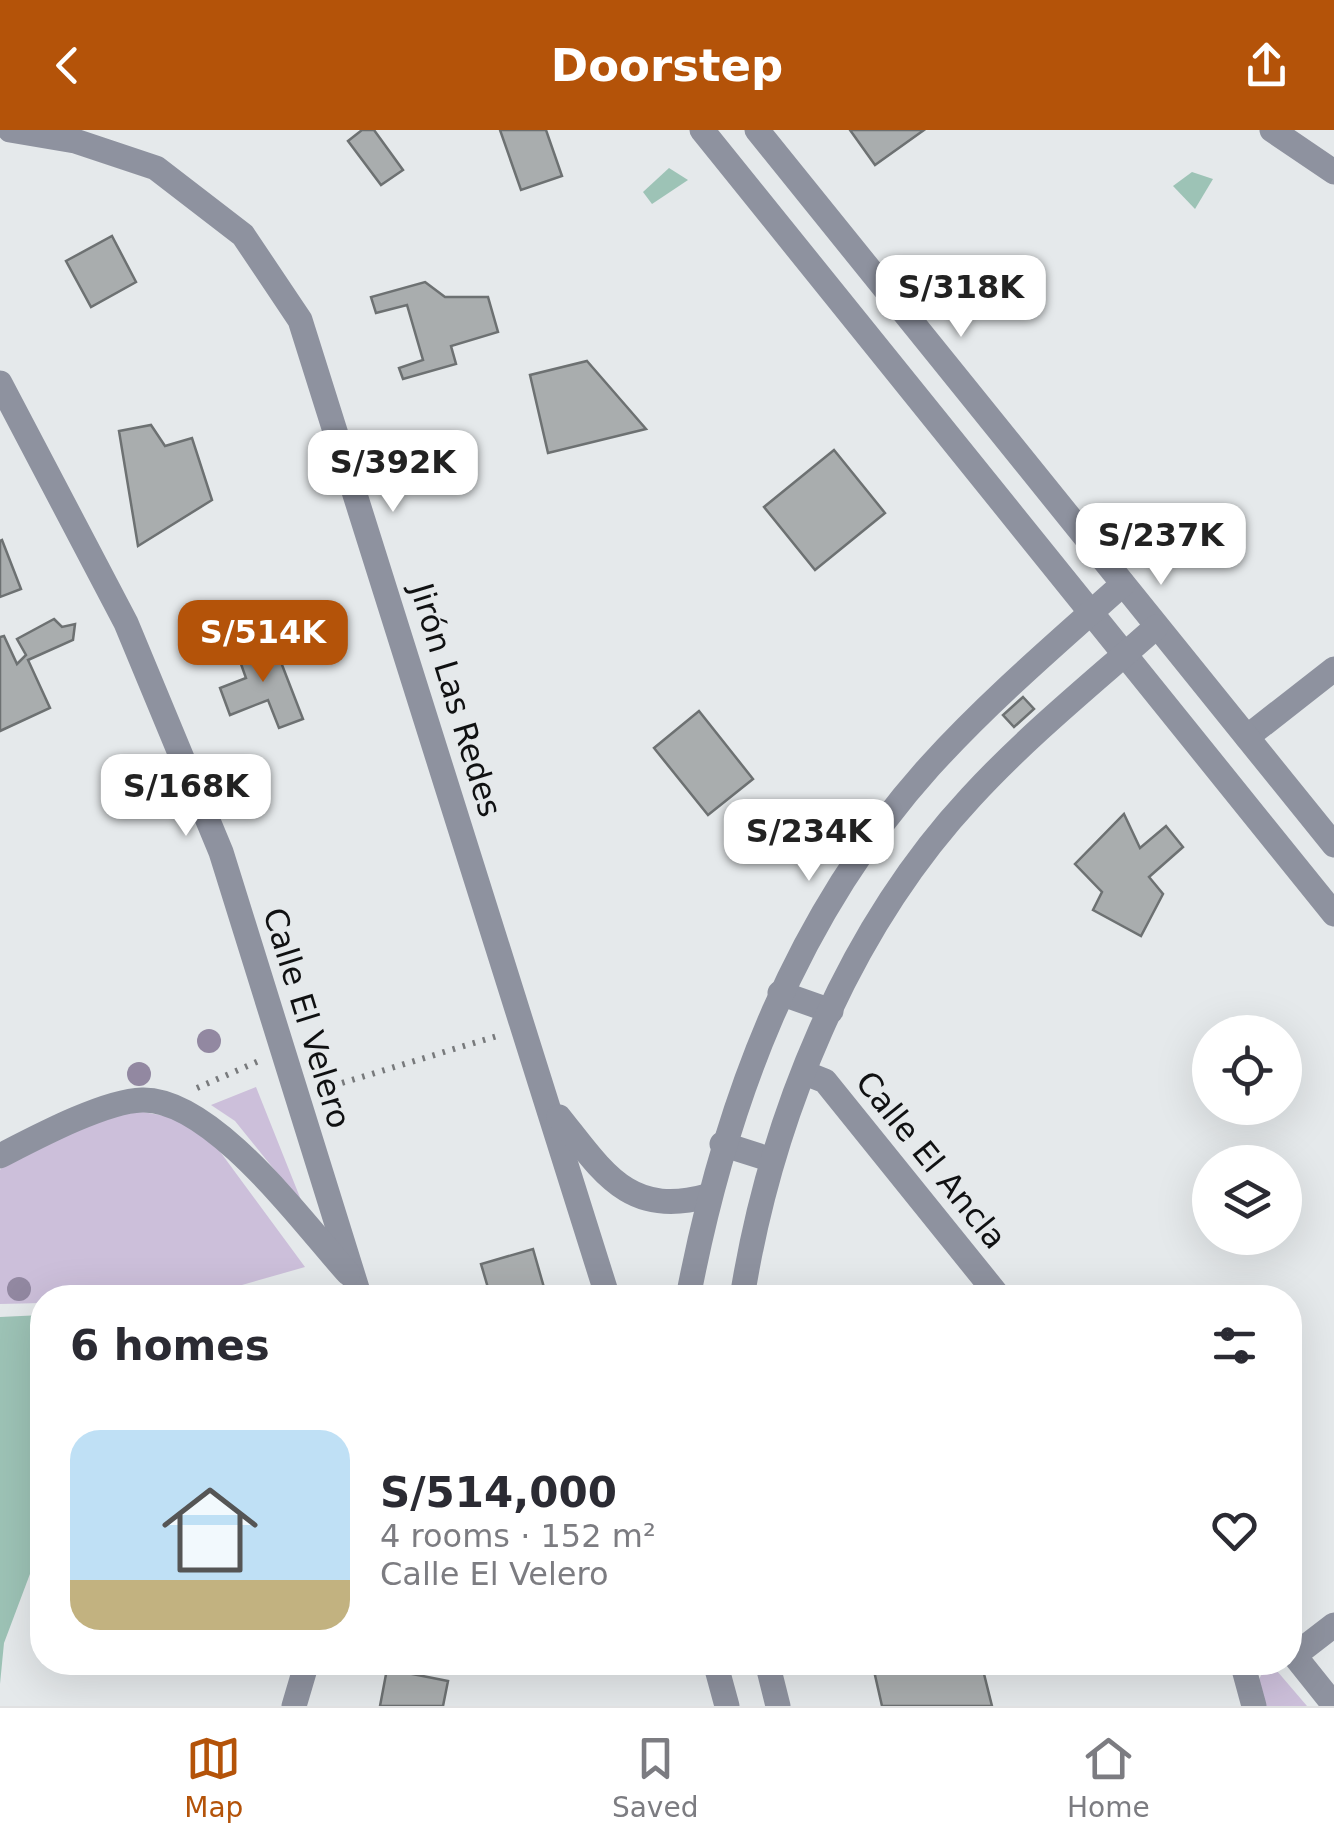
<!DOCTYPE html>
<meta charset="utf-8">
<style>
:root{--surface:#fff;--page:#f7f7f7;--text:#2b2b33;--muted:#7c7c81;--line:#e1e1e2;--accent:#b45309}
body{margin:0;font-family:"DejaVu Sans",sans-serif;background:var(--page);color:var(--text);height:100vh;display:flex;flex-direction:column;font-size:38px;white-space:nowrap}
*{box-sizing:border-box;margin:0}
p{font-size:32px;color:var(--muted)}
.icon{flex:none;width:55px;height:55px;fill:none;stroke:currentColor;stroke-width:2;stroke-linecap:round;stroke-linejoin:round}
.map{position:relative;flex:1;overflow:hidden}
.details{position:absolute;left:30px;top:1155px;width:1272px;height:390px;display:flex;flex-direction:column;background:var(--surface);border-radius:40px;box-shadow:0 10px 40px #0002}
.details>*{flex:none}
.fabs{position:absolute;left:1192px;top:885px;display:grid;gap:20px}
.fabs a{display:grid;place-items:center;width:110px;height:110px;border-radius:50%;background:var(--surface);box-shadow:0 10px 40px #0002;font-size:50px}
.price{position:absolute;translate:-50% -85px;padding:0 22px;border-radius:20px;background:#fff;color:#222;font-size:32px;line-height:65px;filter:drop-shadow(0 2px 5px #0008)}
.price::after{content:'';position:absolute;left:50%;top:60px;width:30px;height:22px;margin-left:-15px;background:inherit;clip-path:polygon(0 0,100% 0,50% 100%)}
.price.selected{background:var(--accent);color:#fff}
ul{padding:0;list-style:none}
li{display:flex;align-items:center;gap:30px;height:250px;padding:0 40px}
li span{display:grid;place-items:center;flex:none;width:280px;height:200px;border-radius:30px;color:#555}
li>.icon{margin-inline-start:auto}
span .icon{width:120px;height:120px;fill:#fffc;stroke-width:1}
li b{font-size:42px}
h2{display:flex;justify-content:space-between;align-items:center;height:120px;padding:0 40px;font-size:42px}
header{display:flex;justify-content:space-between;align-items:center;height:130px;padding:0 40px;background:var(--accent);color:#fff;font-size:45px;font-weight:800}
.dock{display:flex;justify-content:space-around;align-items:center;height:140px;border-top:2px solid var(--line);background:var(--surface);font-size:28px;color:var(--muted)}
.dock a{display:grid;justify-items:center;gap:5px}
.dock .selected{color:var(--accent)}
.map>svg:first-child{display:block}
.green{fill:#ccbfda}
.water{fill:#9dc3b6}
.building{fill:#a9adae;stroke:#6d7172;stroke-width:2.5}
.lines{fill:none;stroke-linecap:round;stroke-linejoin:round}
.path{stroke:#787a7c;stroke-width:6;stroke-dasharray:2.5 8;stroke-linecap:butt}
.pedestrian{stroke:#8e929f;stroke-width:25}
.minor{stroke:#8e929f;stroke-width:25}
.tertiary{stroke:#8e929f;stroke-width:25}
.tree{fill:#9288a1}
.labels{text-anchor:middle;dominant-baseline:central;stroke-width:8;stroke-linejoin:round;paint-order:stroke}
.street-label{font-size:32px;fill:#101112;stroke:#e5e9eb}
</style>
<header><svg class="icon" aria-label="back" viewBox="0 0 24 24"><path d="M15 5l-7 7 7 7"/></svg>Doorstep<svg class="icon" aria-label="share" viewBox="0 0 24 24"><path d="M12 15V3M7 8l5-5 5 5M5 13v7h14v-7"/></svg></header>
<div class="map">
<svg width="1334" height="1576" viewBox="0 0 1334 1576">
<rect width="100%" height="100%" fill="#e5e9eb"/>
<g class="green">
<path d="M256,957l47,118 -68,-84 -24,-16z"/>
<path d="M143,982l33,6 34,20 95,129 -105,30 -158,1v5l-42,1v-134l5,-8 107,-47z"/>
<path d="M1277,1541l30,35h-44l-5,-25 5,-9z"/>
</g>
<g class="water">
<path d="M669,38l19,12 -36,24 -9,-12z"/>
<path d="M1192,42l21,7 -18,30 -22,-23z"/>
<path d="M42,1185v227l-38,101 -4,41v-367z"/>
</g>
<g class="building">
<path d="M362,0h12l29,40 -22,15 -33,-44z"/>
<path d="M500,0h46l16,46 -41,14z"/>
<path d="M850,0h74l-49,35z"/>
<path d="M112,106l24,46 -45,25 -25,-46z"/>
<path d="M425,152l20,15h43l10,35 -47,14 5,18 -53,15 -4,-11 24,-8 -16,-55 -31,8 -5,-16z"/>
<path d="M587,231l59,68 -98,24 -18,-78z"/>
<path d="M151,295l14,21 27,-8 20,62 -74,46 -19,-115z"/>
<path d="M834,320l51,63 -70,57 -51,-63z"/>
<path d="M2,410l19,49 -21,8v-56z"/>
<path d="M54,489l8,8 13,-3 -2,16 -45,20 22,48 -50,23v-94l4,-1 13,28 9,-9 -9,-16z"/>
<path d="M272,509l31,80 -24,9 -11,-28 -38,15 -10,-27 26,-10 -9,-25z"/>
<path d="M1023,567l11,12 -20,18 -11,-12z"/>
<path d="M699,581l54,68 -45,36 -54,-67z"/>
<path d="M1124,684l16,34 26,-22 17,21 -34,30 14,17 -22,42 -48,-26 9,-18 -27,-28z"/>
<path d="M533,1119l14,49h-56l-10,-34z"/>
<path d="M872,1532h109l11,44h-110z"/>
<path d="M387,1539l61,12 -5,25h-63z"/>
</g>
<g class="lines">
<g class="path">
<path d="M197,958l62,-27"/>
<path d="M322,959l175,-53"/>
</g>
<path class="pedestrian" d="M1247,607l87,-68"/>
<g class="minor">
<path d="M10,0l65,11 81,27 87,67 57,85 308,978"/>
<path d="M1272,0l62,42"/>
<path d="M0,253l126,240 95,229 139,446"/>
<path d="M805,943l20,8 175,217"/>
<path d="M559,987c44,55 70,101 148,79"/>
<path d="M0,1026c35,-18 104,-55 142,-56 70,-2 161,123 206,173"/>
<path d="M1290,1520l44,55"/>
<path d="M1295,1525l39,-30"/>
<path d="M1242,1532l12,44"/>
<path d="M294,1576l13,-44"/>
</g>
<g class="tertiary">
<path d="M702,0l632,784"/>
<path d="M757,0l577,715"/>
<path d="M780,863l51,18"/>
<path d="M722,1014l50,16"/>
<path d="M688,1168c37,-195 107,-382 242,-532 59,-65 127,-123 193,-182"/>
<path d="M742,1168c28,-178 105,-368 229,-501 57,-62 123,-115 185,-170"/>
<path d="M715,1532l12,44"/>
<path d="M767,1532l11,44"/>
</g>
</g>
<g class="tree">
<circle cx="209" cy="911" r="12"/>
<circle cx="139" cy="944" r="12"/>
<circle cx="19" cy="1159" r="12"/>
</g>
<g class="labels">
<g class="street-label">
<text transform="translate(456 570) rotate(73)">Jirón Las Redes</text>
<text transform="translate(307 888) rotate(73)">Calle El Velero</text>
<text transform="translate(931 1030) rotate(51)">Calle El Ancla</text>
</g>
</g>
</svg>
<div class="fabs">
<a><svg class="icon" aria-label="locate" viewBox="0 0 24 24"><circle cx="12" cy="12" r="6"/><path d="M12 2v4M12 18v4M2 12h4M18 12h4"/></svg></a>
<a><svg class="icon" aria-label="layers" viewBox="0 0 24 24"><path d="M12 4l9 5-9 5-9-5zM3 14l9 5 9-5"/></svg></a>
</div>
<b class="price" style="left:961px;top:210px">S/318K</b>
<b class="price" style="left:393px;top:385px">S/392K</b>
<b class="price" style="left:1161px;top:458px">S/237K</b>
<b class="price selected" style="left:263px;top:555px">S/514K</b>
<b class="price" style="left:186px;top:709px">S/168K</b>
<b class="price" style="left:809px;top:754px">S/234K</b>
<section class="details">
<h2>6 homes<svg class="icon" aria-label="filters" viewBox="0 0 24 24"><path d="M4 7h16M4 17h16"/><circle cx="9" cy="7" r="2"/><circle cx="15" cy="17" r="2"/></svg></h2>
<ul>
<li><span style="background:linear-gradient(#bfe0f5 75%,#c2b280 0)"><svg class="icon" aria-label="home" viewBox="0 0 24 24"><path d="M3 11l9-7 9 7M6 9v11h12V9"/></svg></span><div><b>S/514,000</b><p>4 rooms · 152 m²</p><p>Calle El Velero</p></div><svg class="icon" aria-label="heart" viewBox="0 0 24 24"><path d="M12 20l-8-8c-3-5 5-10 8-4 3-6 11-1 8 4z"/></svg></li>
</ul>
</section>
</div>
<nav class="dock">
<a class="selected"><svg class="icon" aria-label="map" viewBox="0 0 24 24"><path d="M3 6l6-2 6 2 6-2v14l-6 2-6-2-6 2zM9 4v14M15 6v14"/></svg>Map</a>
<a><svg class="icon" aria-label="saved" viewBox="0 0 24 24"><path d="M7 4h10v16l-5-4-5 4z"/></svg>Saved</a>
<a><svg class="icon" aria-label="home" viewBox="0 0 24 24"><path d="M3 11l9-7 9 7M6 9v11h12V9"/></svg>Home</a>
</nav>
